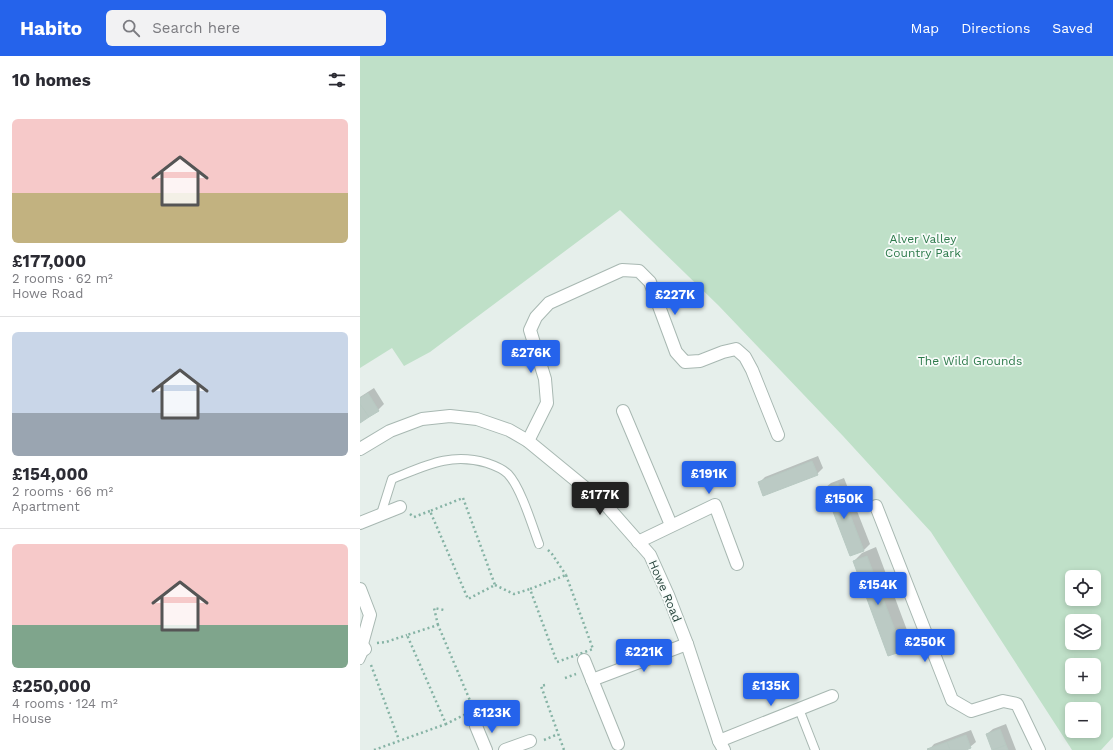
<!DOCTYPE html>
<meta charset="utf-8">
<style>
:root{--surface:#fff;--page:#f2f2f3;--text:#2b2b33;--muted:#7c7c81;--line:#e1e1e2;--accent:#2563eb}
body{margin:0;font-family:"Work Sans",sans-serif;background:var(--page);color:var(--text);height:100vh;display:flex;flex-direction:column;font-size:15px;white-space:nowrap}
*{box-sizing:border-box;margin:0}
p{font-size:13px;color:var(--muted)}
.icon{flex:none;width:22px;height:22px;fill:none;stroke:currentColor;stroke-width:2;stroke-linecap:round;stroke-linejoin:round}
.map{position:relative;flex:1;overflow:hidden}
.drawer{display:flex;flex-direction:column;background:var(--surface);width:360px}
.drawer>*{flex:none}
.tools{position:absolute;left:705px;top:514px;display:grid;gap:8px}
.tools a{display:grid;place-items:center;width:36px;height:36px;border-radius:6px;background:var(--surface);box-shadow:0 2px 6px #0003;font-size:20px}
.price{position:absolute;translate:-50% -34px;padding:0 9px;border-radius:4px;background:var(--accent);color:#fff;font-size:13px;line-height:26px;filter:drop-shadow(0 1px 2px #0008)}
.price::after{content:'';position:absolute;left:50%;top:24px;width:12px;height:9px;margin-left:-6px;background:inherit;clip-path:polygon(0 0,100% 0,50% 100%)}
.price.on{background:#222;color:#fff}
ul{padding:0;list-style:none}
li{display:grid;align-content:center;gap:8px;height:212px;padding:0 12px}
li+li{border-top:1px solid var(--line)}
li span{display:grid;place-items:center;height:124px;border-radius:6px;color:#555}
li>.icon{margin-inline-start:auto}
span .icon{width:72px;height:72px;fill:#fffc;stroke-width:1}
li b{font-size:17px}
h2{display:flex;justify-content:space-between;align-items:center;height:48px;padding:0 12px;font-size:17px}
header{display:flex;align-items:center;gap:24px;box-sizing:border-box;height:56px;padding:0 20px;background:var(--accent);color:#fff}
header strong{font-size:19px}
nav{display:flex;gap:22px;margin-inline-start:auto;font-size:14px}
.search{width:280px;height:36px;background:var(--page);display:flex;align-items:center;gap:10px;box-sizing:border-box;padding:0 14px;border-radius:6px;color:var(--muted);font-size:15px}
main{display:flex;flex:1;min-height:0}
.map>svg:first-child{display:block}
.green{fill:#bfe0c8;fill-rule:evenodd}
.shadow{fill:#0003}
.building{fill:#bbcac4;stroke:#b8c9c2}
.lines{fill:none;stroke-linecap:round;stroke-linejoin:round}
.lane-casing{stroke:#a8b8b2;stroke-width:10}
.street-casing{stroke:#a8b8b2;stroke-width:14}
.path{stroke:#86b3a5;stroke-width:2.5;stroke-dasharray:2 3;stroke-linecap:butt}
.lane{stroke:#fff;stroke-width:8}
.street{stroke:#fff;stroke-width:12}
.labels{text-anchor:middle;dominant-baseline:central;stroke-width:3.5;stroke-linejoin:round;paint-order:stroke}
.park-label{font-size:12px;fill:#2d7a4b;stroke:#f7fbf9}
.street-label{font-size:12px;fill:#24423a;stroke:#f7fbf9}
</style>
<header>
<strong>Habito</strong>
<div class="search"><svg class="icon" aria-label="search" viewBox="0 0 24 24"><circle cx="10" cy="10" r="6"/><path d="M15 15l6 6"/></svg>Search here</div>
<nav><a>Map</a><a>Directions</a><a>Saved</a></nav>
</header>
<main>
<section class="drawer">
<h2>10 homes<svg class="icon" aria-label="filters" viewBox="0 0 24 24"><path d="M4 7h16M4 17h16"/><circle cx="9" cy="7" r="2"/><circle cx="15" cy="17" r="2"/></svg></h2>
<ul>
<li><span style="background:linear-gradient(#f6c9c9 60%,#c2b280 0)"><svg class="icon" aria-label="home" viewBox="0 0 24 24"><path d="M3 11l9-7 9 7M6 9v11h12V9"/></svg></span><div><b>£177,000</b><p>2 rooms · 62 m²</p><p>Howe Road</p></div></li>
<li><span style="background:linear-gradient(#c9d6e8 65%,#9aa5b1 0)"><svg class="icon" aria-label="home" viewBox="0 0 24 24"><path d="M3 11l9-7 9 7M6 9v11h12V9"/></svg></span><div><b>£154,000</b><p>2 rooms · 66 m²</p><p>Apartment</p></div></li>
<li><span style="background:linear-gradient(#f6c9c9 65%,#7fa58c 0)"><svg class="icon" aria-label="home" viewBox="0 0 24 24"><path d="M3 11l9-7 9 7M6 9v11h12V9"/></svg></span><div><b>£250,000</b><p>4 rooms · 124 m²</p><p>House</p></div></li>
</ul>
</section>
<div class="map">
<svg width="753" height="694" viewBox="0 0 753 694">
<rect width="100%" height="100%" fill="#e6efeb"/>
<path class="green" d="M0,0h753v681l-12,13h-29l-141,-218 -88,-96 -124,-130 -99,-96 -190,142 -26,14 -12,-18 -32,20zM712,521h22v22h-22zM712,565h22v22h-22zM712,609h22v22h-22zM712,653h22v22h-22z"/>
<g class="shadow">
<path d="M14,332l10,16 -6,6 -18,11v-24z"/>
<path d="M458,400l5,12 -6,6 -58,9 6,-6z"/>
<path d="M484,422l26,66 -6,6 -13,5 -26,-67 6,-5z"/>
<path d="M516,491l35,94 -9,9 -48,-89 8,-8z"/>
<path d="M646,668l10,26h-23l-6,-16 6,-5z"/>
<path d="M611,674l5,12 -6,5 -7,3h-34l5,-6z"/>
</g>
<g class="building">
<path d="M8,337l11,18 -10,6 -9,-13v-6z"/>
<path d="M0,348l9,13 -9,6z"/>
<path d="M452,405l6,14 -55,21 -5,-14z"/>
<path d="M478,427l26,68 -14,5 -26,-68z"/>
<path d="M507,500l36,95 -15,5 -35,-95z"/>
<path d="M640,673l6,16 -14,5 -6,-16z"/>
<path d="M606,679l5,13 -5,2h-16l-3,-8z"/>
<path d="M587,686l3,8h-22l-1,-1z"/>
<path d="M646,689l2,5h-15z"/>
</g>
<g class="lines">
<g class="lane-casing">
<g id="lane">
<path d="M21,458l11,-35c33,-13 58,-27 95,-16 6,2 16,6 21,11 13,14 24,51 31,70"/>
<path d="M0,604l5,-11"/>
<path d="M439,653l16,41"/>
</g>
</g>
<g class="street-casing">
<g id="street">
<path d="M263,355l48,114"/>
<path d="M168,385l19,-38 -2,-24 -15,-49 6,-13 13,-14 73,-33 17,1 11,11 26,70 9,10 15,-1 23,-9 13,-3 9,8 7,13 26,65"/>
<path d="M0,393l30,-18 32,-12 28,-3 27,3 32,11 19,11 78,64 44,50 18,40 19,49 32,97 5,9"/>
<path d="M516,450l76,194 19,11 32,-10 14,3 22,46"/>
<path d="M0,467l40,-16"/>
<path d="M278,486l77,-37 22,59"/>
<path d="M0,533l10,26 -8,29 3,5"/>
<path d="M224,604l34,84"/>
<path d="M232,624l95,-36"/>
<path d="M116,670l10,24"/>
<path d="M359,685l113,-45"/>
<path d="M145,694l25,-9"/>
</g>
</g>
<g class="path">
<path d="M103,442l32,87 -27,14 -38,-88z"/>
<path d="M50,458l4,3 16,-6"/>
<path d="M188,494l4,4 14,21"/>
<path d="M206,519l27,74 -36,13 -27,-73z"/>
<path d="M135,529l19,9 16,-5"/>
<path d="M78,569l-4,-17 10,2"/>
<path d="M17,587l9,-1 21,-7"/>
<path d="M11,609l28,75"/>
<path d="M205,622l11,-4"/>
<path d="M185,629l-4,1 23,64"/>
<path d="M114,654l-28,14 -39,-89 31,-10 36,85v3"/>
<path d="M184,684l14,-6"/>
<path d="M14,694l72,-26"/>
</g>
<use href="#lane" class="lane"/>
<use href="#street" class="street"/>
</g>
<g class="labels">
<g class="park-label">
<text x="563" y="183">Alver Valley<tspan x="563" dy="14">Country Park</tspan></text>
<text x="610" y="305">The Wild Grounds</text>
</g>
<g class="street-label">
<text transform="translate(305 535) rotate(67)">Howe Road</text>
</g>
</g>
</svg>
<div class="tools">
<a><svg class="icon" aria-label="locate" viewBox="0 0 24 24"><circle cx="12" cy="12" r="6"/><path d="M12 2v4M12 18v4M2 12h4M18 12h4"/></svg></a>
<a><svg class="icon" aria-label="layers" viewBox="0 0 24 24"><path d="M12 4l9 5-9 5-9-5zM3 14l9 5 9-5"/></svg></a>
<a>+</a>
<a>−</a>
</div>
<b class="price" style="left:315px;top:260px">£227K</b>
<b class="price" style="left:171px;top:318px">£276K</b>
<b class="price" style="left:349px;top:439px">£191K</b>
<b class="price on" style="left:240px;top:460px">£177K</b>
<b class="price" style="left:484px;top:464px">£150K</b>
<b class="price" style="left:518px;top:550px">£154K</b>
<b class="price" style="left:565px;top:607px">£250K</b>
<b class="price" style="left:284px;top:617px">£221K</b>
<b class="price" style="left:411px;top:651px">£135K</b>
<b class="price" style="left:132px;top:678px">£123K</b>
</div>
</main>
